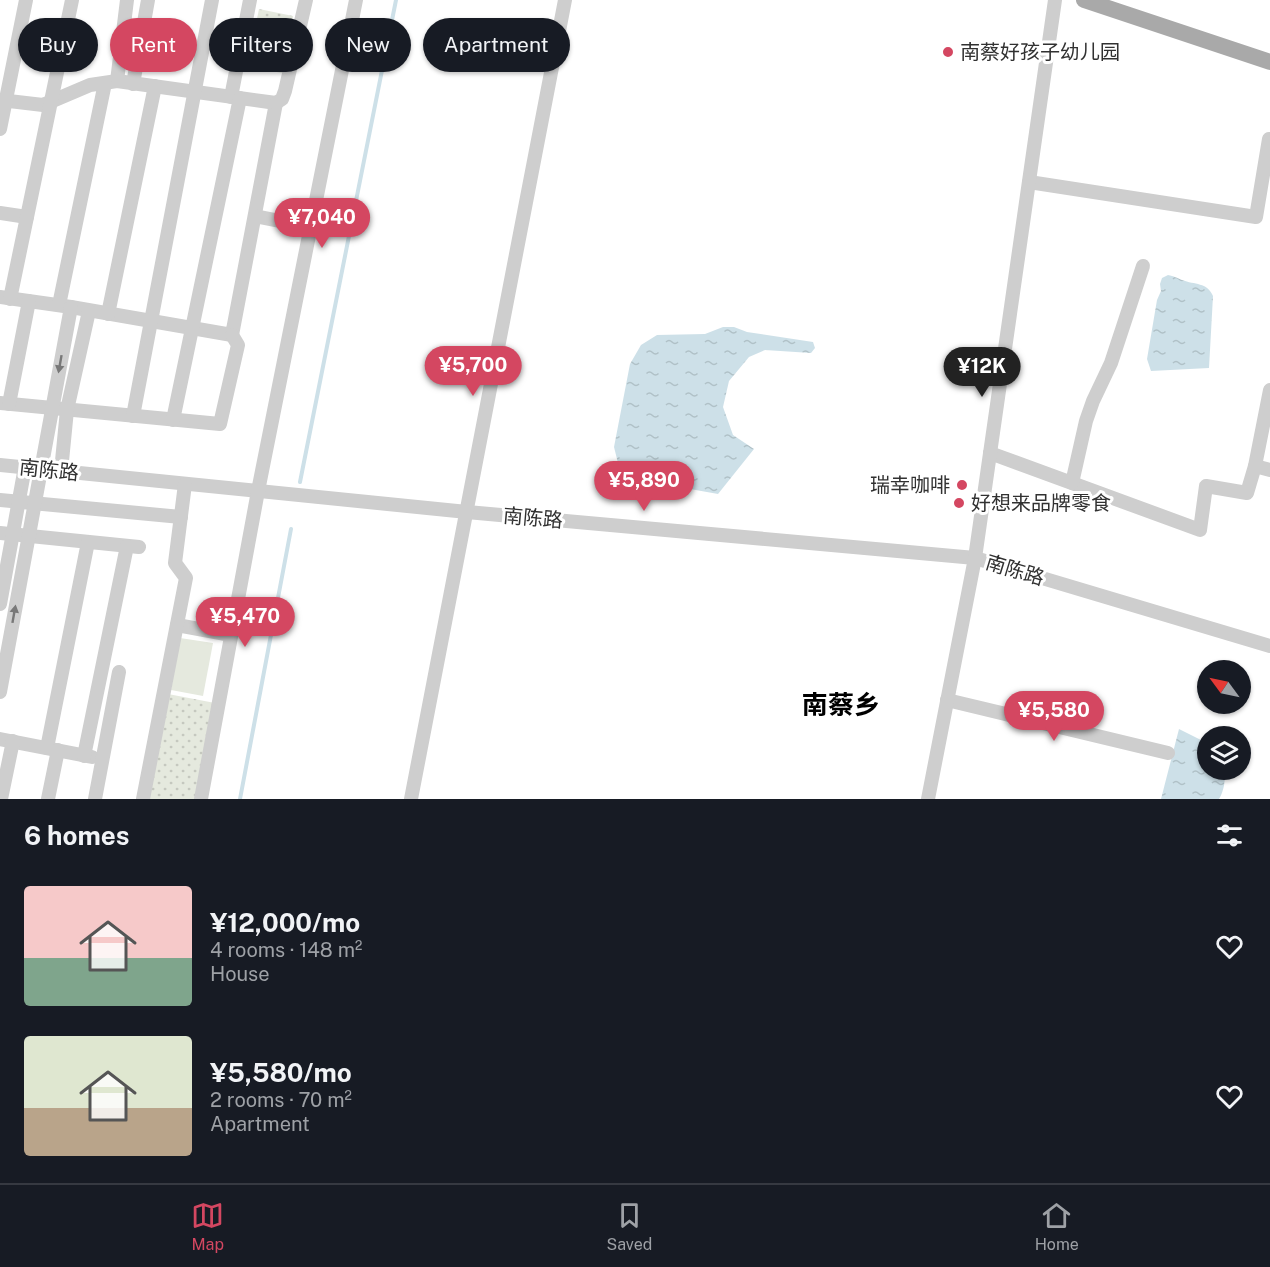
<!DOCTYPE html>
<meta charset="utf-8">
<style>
:root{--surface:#171b24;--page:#20242c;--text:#f1f3f6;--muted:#9ea1a6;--line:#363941;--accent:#d44761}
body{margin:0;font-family:"Public Sans","Noto Sans SC",sans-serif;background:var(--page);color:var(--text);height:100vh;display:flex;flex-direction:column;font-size:22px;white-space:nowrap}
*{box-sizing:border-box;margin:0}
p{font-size:20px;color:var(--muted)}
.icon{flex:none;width:33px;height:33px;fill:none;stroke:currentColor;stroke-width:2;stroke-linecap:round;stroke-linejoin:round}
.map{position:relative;height:799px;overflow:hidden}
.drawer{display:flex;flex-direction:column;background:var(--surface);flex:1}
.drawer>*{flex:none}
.hud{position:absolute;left:18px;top:18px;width:600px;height:54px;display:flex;gap:12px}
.needle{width:39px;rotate:303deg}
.buttons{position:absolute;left:1197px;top:660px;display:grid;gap:12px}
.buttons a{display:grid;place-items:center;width:54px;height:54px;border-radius:50%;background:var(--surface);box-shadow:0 2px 4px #0004;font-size:30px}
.price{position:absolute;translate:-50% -51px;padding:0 14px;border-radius:21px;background:var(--accent);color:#fff;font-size:20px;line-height:39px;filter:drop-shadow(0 2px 3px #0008)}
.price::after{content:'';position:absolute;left:50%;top:36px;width:18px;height:14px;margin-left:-9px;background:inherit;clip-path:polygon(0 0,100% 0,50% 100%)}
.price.selected{background:#222;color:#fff}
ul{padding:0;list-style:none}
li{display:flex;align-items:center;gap:18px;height:150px;padding:0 24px}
li span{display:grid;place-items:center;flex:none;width:168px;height:120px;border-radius:6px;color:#555}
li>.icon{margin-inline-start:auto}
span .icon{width:72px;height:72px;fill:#fffc;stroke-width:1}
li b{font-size:26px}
h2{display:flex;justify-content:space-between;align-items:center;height:72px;padding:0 24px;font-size:26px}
.tag{padding:0 21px;border-radius:27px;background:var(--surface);box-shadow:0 2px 4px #0004;font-size:21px;line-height:54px}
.tag.selected{background:var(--accent);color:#fff}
.dock{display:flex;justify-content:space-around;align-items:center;height:84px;border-top:2px solid var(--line);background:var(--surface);font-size:16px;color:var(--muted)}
.dock a{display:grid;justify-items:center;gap:3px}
.dock .selected{color:var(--accent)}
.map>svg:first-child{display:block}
.green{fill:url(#green-dots)}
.pitch{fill:#e5e9de}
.water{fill:url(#water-ripples)}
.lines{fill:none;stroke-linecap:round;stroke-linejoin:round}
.stream{stroke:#cde0e8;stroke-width:4}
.minor{stroke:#cecece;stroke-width:14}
.major{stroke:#a9a9a9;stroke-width:16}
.oneway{fill:#787878}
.poi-dot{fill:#d44761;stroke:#fff;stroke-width:2}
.labels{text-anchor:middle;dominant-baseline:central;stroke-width:6;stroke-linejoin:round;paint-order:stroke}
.poi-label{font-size:20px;fill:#313131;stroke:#fff;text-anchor:start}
.street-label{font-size:20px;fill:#313131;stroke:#fff}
.district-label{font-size:26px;font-weight:bold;fill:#000;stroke:#fff}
</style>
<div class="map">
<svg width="1270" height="799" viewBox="0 0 1270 799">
<defs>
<pattern id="green-dots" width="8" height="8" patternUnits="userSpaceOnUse" patternTransform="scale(1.5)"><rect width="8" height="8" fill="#e5e9de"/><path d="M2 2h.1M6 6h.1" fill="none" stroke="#c5c8bf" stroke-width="1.8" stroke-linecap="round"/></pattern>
<pattern id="water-ripples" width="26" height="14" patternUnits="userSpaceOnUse" patternTransform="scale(1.5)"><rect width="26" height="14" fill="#cde0e8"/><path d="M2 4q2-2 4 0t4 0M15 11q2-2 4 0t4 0" fill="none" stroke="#b0c1c7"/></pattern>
</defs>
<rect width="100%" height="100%" fill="#fff"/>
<g class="green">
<path d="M259,9l34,7 -11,57 -35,-7z"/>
<path d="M168,694l47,9 -19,96h-49z"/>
</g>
<path class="pitch" d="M180,638l33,5 -10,53 -32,-6z"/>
<g class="water">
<path d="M1168,275c6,1 9,3 14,5 13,5 25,2 31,16l-4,72 -58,3 -4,-12 10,-59 4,-9 -1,-7 2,-6z"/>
<path d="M723,327h11l13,5 66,10 2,6 -4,5 -46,-3 -16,7 -20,24 -6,26 10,28 21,14 -36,45 -89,-16 -10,-11 -5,-20 16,-83 11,-19 16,-10 48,-1z"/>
<path d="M1179,729l22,11 6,5 1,25h16c2,9 0,21 -5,29h-58z"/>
</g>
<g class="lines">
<g class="stream">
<path d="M300,482l96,-482"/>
<path d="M240,799l51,-270"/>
</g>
<g class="minor">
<path d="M117,81l10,-81"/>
<path d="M133,84l15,-84"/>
<path d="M231,97l19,-97"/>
<path d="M0,100l43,5 47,-20 27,-4 159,22 -44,232 -161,-28 -71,-10"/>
<path d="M276,103l6,-4 3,-8 21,-91"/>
<path d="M0,129l26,-129"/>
<path d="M1029,182l227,35 13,-78"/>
<path d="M0,213l27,4"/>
<path d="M255,216l55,11"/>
<path d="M10,299l62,-299"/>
<path d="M59,305l46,-222"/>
<path d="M108,314l47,-228"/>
<path d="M0,403l220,21 18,-79 -6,-10"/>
<path d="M9,404l20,-103"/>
<path d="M133,416l79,-416"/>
<path d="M173,420l67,-322"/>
<path d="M990,453l210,77 6,-44 41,7 8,-27 15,-76"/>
<path d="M0,465l467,47 508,46 295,88"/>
<path d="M1255,466l15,4"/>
<path d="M61,471l6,-61 22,-99"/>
<path d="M1072,483l14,-62 7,-20 18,-38 32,-97"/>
<path d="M0,500l181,17"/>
<path d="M0,533l139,14"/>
<path d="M0,604l25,-137"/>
<path d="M177,625l54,10"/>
<path d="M0,692l71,-385"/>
<path d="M947,700l221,53"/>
<path d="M0,739l92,18"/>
<path d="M47,748l41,-206"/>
<path d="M84,756l43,-210"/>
<path d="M1,799l12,-58"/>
<path d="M48,799l10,-49"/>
<path d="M95,799l24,-127"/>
<path d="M143,799l43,-221 -11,-15 10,-79"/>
<path d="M201,799l57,-308 98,-491"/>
<path d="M411,799l154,-799"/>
<path d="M928,799l47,-241 80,-558"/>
</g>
<path class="major" d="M1084,0l186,62"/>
</g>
<defs><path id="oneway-solid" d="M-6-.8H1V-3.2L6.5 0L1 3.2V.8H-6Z" transform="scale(1.5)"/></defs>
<g class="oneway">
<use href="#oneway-solid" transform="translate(60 364) rotate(100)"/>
<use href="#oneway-solid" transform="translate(14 614) rotate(-80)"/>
</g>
<g class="poi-dot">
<circle cx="948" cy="52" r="6"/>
<circle cx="962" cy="485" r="6"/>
<circle cx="959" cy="503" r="6"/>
</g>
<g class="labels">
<g class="poi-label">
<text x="960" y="52">南蔡好孩子幼儿园</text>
<text x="950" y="485" text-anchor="end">瑞幸咖啡</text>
<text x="971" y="503">好想来品牌零食</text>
</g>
<g class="street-label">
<text transform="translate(49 470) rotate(6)">南陈路</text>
<text transform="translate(533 518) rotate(5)">南陈路</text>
<text transform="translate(1015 570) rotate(17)">南陈路</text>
</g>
<g class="district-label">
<text x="841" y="704">南蔡乡</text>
</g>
</g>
</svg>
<div class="buttons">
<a><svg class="needle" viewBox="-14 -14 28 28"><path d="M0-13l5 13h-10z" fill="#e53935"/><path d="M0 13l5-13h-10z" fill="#9ea1a6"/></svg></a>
<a><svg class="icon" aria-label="layers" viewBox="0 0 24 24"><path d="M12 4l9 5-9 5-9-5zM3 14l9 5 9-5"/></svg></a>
</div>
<b class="price" style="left:322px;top:249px">¥7,040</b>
<b class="price" style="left:473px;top:397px">¥5,700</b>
<b class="price selected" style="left:982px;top:398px">¥12K</b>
<b class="price" style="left:644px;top:512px">¥5,890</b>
<b class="price" style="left:245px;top:648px">¥5,470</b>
<b class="price" style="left:1054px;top:742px">¥5,580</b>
<div class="hud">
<a class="tag">Buy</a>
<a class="tag selected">Rent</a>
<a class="tag">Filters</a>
<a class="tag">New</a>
<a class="tag">Apartment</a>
</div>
</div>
<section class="drawer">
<h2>6 homes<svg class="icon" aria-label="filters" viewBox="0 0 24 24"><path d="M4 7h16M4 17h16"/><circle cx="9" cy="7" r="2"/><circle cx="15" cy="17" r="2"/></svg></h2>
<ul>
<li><span style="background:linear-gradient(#f6c9c9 60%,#7fa58c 0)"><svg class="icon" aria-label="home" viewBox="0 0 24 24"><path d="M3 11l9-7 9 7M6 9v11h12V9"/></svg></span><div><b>¥12,000/mo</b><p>4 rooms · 148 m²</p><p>House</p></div><svg class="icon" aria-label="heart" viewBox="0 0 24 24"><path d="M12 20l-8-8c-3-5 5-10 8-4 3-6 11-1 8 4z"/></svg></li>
<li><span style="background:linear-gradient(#dfe7d0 60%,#b9a48a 0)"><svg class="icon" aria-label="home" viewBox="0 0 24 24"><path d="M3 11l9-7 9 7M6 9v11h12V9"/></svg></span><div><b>¥5,580/mo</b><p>2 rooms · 70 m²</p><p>Apartment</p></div><svg class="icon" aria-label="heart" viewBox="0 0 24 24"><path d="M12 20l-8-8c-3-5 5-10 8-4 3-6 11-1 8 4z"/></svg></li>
</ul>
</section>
<nav class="dock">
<a class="selected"><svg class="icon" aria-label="map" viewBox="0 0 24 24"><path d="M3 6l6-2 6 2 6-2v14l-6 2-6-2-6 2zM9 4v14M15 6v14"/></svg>Map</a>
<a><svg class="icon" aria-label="saved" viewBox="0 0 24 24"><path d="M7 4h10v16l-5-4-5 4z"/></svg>Saved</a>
<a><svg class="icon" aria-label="home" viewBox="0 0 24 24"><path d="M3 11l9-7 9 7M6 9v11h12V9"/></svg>Home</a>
</nav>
